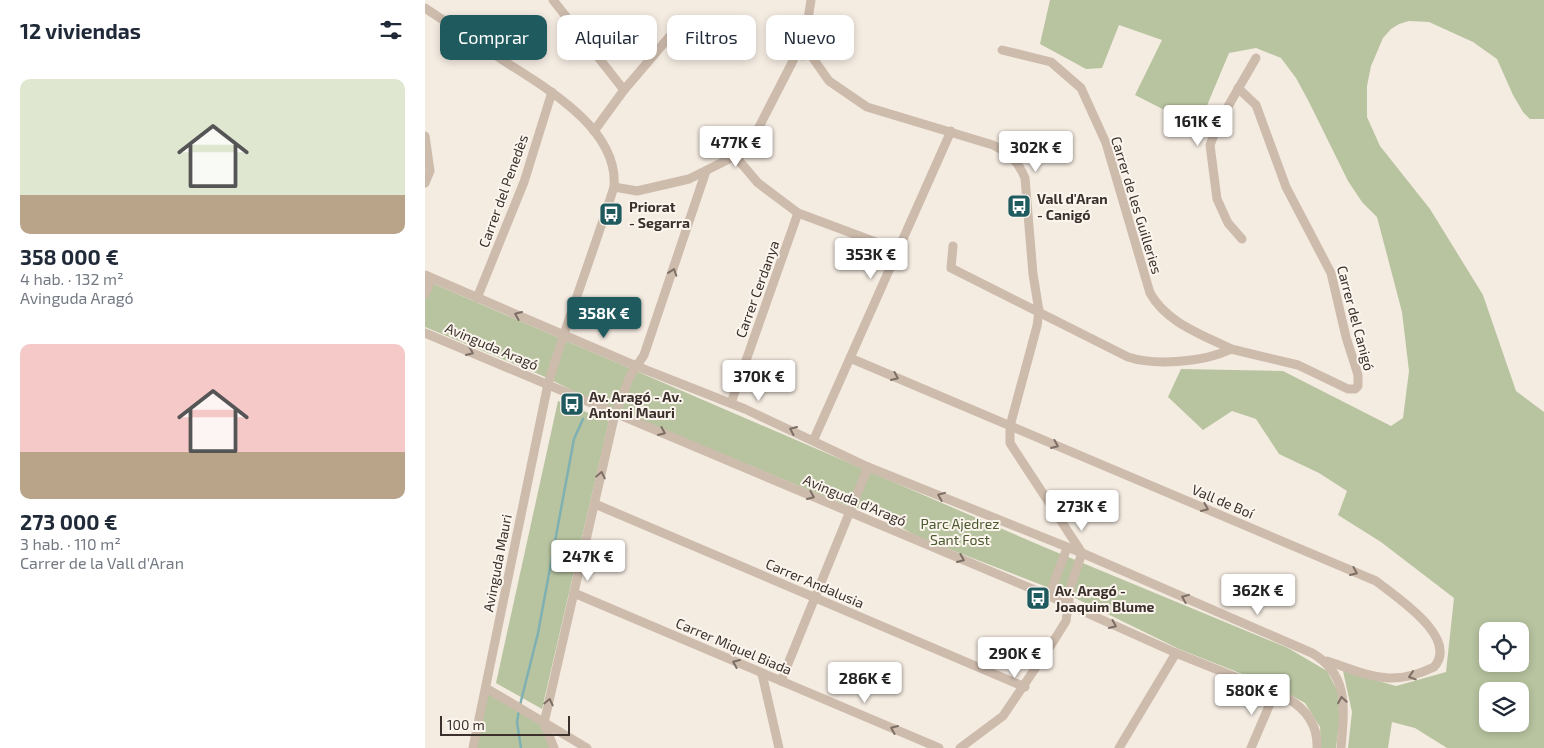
<!DOCTYPE html>
<html lang="es">
<meta charset="utf-8">
<style>
:root{--surface:#fff;--page:#f2f2f3;--text:#1f2937;--muted:#747a83;--accent:#1f5a5e}
body{margin:0;font-family:"Exo 2",sans-serif;background:var(--page);color:var(--text);height:100vh;display:flex;flex-direction:column;font-size:19px;white-space:nowrap}
*{box-sizing:border-box;margin:0}
p{font-size:16px;color:var(--muted)}
.icon{flex:none;width:28px;height:28px;fill:none;stroke:currentColor;stroke-width:2;stroke-linecap:round;stroke-linejoin:round}
.map{position:relative;flex:1;overflow:hidden}
.sheet{display:flex;flex-direction:column;background:var(--surface);width:425px}
.sheet>*{flex:none}
.guide{position:absolute;left:15px;top:15px;width:475px;height:45px;display:flex;gap:10px}
.controls{position:absolute;left:1054px;top:622px;display:grid;gap:10px}
.controls a{display:grid;place-items:center;width:50px;height:50px;border-radius:10px;background:var(--surface);box-shadow:0 2px 8px #0003;font-size:25px}
.scale{position:absolute;left:15px;bottom:12px;width:130px;box-sizing:border-box;padding-left:5px;border:2px solid #3b302b;border-top:0;font-size:14px;line-height:18px;white-space:nowrap;color:#3b302b;-webkit-text-stroke:4px #fbf5ee;paint-order:stroke}
.price{position:absolute;translate:-50% -42px;padding:0 11px;border-radius:5px;background:#fff;color:#222;font-size:16px;line-height:32px;filter:drop-shadow(0 1px 2px #0008)}
.price::after{content:'';position:absolute;left:50%;top:30px;width:15px;height:11px;margin-left:-8px;background:inherit;clip-path:polygon(0 0,100% 0,50% 100%)}
.price.selected{background:var(--accent);color:#fff}
ul{padding:0;list-style:none}
li{display:grid;align-content:center;gap:10px;height:265px;padding:0 20px}
li span{display:grid;place-items:center;height:155px;border-radius:10px;color:#555}
li>.icon{margin-inline-start:auto}
span .icon{width:90px;height:90px;fill:#fffc;stroke-width:1}
li b{font-size:21px}
h2{display:flex;justify-content:space-between;align-items:center;height:60px;padding:0 20px;font-size:21px}
.chip{padding:0 18px;border-radius:10px;background:var(--surface);box-shadow:0 2px 8px #0003;font-size:18px;line-height:45px}
.chip.selected{background:var(--accent);color:#fff}
main{display:flex;flex:1;min-height:0}
.map>svg:first-child{display:block}
.green{fill:#b8c4a0;fill-rule:evenodd}
.lines{fill:none;stroke-linecap:round;stroke-linejoin:round}
.stream{stroke:#7fb0b2;stroke-width:2.5}
.minor{stroke:#cdbbac;stroke-width:9}
.oneway{stroke:#7d6f65}
.labels{text-anchor:middle;dominant-baseline:central;stroke-width:4;stroke-linejoin:round;paint-order:stroke}
.street-label{font-size:14px;fill:#3b302b;stroke:#fbf5ee}
.poi-label{font-size:14px;font-weight:bold;fill:#3b302b;stroke:#fbf5ee;text-anchor:start}
.park-label{font-size:14px;fill:#4a5a2e;stroke:#fbf5ee}
</style>
<main>
<section class="sheet">
<h2>12 viviendas<svg class="icon" aria-label="filters" viewBox="0 0 24 24"><path d="M4 7h16M4 17h16"/><circle cx="9" cy="7" r="2"/><circle cx="15" cy="17" r="2"/></svg></h2>
<ul>
<li><span style="background:linear-gradient(#dfe7d0 75%,#b9a48a 0)"><svg class="icon" aria-label="home" viewBox="0 0 24 24"><path d="M3 11l9-7 9 7M6 9v11h12V9"/></svg></span><div><b>358 000 €</b><p>4 hab. · 132 m²</p><p>Avinguda Aragó</p></div></li>
<li><span style="background:linear-gradient(#f6c9c9 70%,#b9a48a 0)"><svg class="icon" aria-label="home" viewBox="0 0 24 24"><path d="M3 11l9-7 9 7M6 9v11h12V9"/></svg></span><div><b>273 000 €</b><p>3 hab. · 110 m²</p><p>Carrer de la Vall d'Aran</p></div></li>
</ul>
</section>
<div class="map">
<svg width="1119" height="748" viewBox="0 0 1119 748">
<rect width="100%" height="100%" fill="#f4ebe1"/>
<g class="green">
<path d="M625,0h494v119h-14l-7,-7 -10,-17 -16,-36 -24,-17 -44,-20 -20,-1 -10,3 -8,5 -8,9 -12,28 -4,20v31l13,29 50,63 53,86 33,96 28,21v336h-97l-32,-20 -23,-6 -4,26h-40l4,-36 -9,-41 53,15 50,-14 8,-74 -73,-56 -43,-27 9,-24 -28,-18 -40,-19 -23,-35 -24,-8 -29,19 -35,-33 13,-28 102,2 108,55 12,-8 6,-47 -7,-59 -25,-95 -15,-15 -14,-21 -39,-79 -13,-24 -15,-20 -25,-10 -27,5 -31,74 -63,-32 27,-55 -43,-15 -17,43 -16,1 -46,-25zM1062,631h33v33h-33zM1062,691h33v33h-33z"/>
<path d="M0,280l619,267 244,101 39,23 10,19 4,18 -5,40h-15l-1,-21 -15,-24 -25,-14 -101,-40 -104,-51 -157,-61 -44,-25 -29,-7 -255,-106 -47,-23 -118,-49z"/>
<path d="M133,401l51,20 -67,288 -46,-26z"/>
<path d="M61,688l58,35 10,25h-81z"/>
</g>
<g class="lines">
<g class="stream">
<path d="M95,705l18,-72 36,-194 9,-20"/>
<path d="M94,710l-2,12 4,26"/>
</g>
<g class="minor">
<path d="M128,0l71,90"/>
<path d="M0,8c26,17 53,35 79,53 42,27 115,68 110,126 -21,66 -46,131 -66,197l-75,364"/>
<path d="M380,38l6,-38"/>
<circle cx="378" cy="47" r="9"/>
<path d="M577,50l49,12 30,26 25,55 44,150c17,30 51,41 81,56"/>
<path d="M385,54l19,27 38,26 126,38c16,8 25,16 32,33l8,96 6,37 -2,15 -27,100v17l72,110"/>
<path d="M169,131l30,-41 46,-54"/>
<path d="M0,136l5,35 -5,12"/>
<path d="M310,156l23,27 40,30 99,37"/>
<path d="M189,187l23,4 52,-12 46,-23 9,-9 15,-20 38,-74"/>
<path d="M817,239l-14,-16 -11,-24 -7,-54 9,-23 37,-64"/>
<path d="M528,246l-2,22 177,89c27,9 77,5 103,-8l67,16 50,24h7l3,-3v-11l-12,-38 -15,-64 -45,-86 -30,-82 -18,-17"/>
<path d="M0,275l211,91 109,43 123,58 214,86 230,100c38,22 32,57 29,95"/>
<path d="M0,294l7,-16"/>
<path d="M52,298l47,-116 28,-90"/>
<path d="M0,333l624,263 127,57 111,45c19,11 31,27 30,50"/>
<path d="M425,358l526,223c20,16 84,57 58,86 -43,21 -65,8 -107,-6"/>
<path d="M306,403l67,-190"/>
<path d="M389,439l137,-308"/>
<path d="M170,504l430,183"/>
<path d="M149,593l365,155"/>
<path d="M624,596l18,-48"/>
<path d="M337,674l17,74"/>
<path d="M356,681l87,-214"/>
<path d="M61,688l101,60"/>
<path d="M129,748l-10,-25 70,-305 16,-42 14,-21 62,-184"/>
<path d="M535,748l43,-32 50,-74 13,-21 5,-36 11,-32"/>
<path d="M694,748l57,-95"/>
<path d="M826,748l24,-56"/>
</g>
</g>
<defs><path id="oneway-chevron" d="M-2-3.5L2.5 0L-2 3.5" fill="none" stroke-width="1.6" stroke-linecap="round" stroke-linejoin="round" transform="scale(1.25)"/></defs>
<g class="oneway">
<use href="#oneway-chevron" transform="translate(248 272) rotate(-71)"/>
<use href="#oneway-chevron" transform="translate(93 315) rotate(-157)"/>
<use href="#oneway-chevron" transform="translate(45 352) rotate(23)"/>
<use href="#oneway-chevron" transform="translate(470 377) rotate(23)"/>
<use href="#oneway-chevron" transform="translate(368 430) rotate(-156)"/>
<use href="#oneway-chevron" transform="translate(237 432) rotate(23)"/>
<use href="#oneway-chevron" transform="translate(630 445) rotate(23)"/>
<use href="#oneway-chevron" transform="translate(176 475) rotate(-78)"/>
<use href="#oneway-chevron" transform="translate(386 496) rotate(23)"/>
<use href="#oneway-chevron" transform="translate(516 496) rotate(-158)"/>
<use href="#oneway-chevron" transform="translate(780 508) rotate(23)"/>
<use href="#oneway-chevron" transform="translate(536 559) rotate(23)"/>
<use href="#oneway-chevron" transform="translate(929 572) rotate(23)"/>
<use href="#oneway-chevron" transform="translate(760 598) rotate(-158)"/>
<use href="#oneway-chevron" transform="translate(688 625) rotate(24)"/>
<use href="#oneway-chevron" transform="translate(311 663) rotate(-157)"/>
<use href="#oneway-chevron" transform="translate(987 676) rotate(162)"/>
<use href="#oneway-chevron" transform="translate(917 700) rotate(-99)"/>
<use href="#oneway-chevron" transform="translate(124 702) rotate(-77)"/>
<use href="#oneway-chevron" transform="translate(469 729) rotate(-157)"/>
</g>
<defs>
<g id="bus-square" transform="scale(1.25)"><rect x="-9" y="-9" width="18" height="18" rx="4" fill="#1f5a5e" stroke="#fbf5ee"/><path d="M-5-6H5V4H4V6H2V4H-2V6H-4V4H-5ZM-3.5-4V0h7V-4ZM-3.5 1.2v1.5H-2V1.2ZM2 1.2v1.5H3.5V1.2Z" fill="#fff"/></g>
</defs>
<g fill-rule="evenodd">
<use href="#bus-square" x="594" y="206"/>
<use href="#bus-square" x="186" y="214"/>
<use href="#bus-square" x="147" y="404"/>
<use href="#bus-square" x="613" y="598"/>
</g>
<g class="labels">
<g class="street-label">
<text transform="translate(78 191) rotate(-70)">Carrer del Penedès</text>
<text transform="translate(712 205) rotate(73)">Carrer de les Guilleries</text>
<text transform="translate(332 289) rotate(-70)">Carrer Cerdanya</text>
<text transform="translate(931 318) rotate(75)">Carrer del Canigó</text>
<text transform="translate(67 346) rotate(23)">Avinguda Aragó</text>
<text transform="translate(430 500) rotate(23)">Avinguda d'Aragó</text>
<text transform="translate(798 501) rotate(23)">Vall de Boí</text>
<text transform="translate(72 563) rotate(-79)">Avinguda Mauri</text>
<text transform="translate(390 583) rotate(23)">Carrer Andalusia</text>
<text transform="translate(309 646) rotate(23)">Carrer Miquel Biada</text>
</g>
<g class="poi-label">
<text x="612" y="198">Vall d'Aran<tspan x="612" dy="16">- Canigó</tspan></text>
<text x="204" y="206">Priorat<tspan x="204" dy="16">- Segarra</tspan></text>
<text x="164" y="396">Av. Aragó - Av.<tspan x="164" dy="16">Antoni Mauri</tspan></text>
<text x="630" y="590">Av. Aragó -<tspan x="630" dy="16">Joaquim Blume</tspan></text>
</g>
<g class="park-label">
<text x="535" y="523">Parc Ajedrez<tspan x="535" dy="16">Sant Fost</tspan></text>
</g>
</g>
</svg>
<div class="controls">
<a><svg class="icon" aria-label="locate" viewBox="0 0 24 24"><circle cx="12" cy="12" r="6"/><path d="M12 2v4M12 18v4M2 12h4M18 12h4"/></svg></a>
<a><svg class="icon" aria-label="layers" viewBox="0 0 24 24"><path d="M12 4l9 5-9 5-9-5zM3 14l9 5 9-5"/></svg></a>
</div>
<div class="scale">100 m</div>
<b class="price" style="left:773px;top:147px">161K €</b>
<b class="price" style="left:311px;top:168px">477K €</b>
<b class="price" style="left:611px;top:173px">302K €</b>
<b class="price" style="left:446px;top:280px">353K €</b>
<b class="price selected" style="left:179px;top:339px">358K €</b>
<b class="price" style="left:334px;top:402px">370K €</b>
<b class="price" style="left:657px;top:532px">273K €</b>
<b class="price" style="left:163px;top:582px">247K €</b>
<b class="price" style="left:833px;top:616px">362K €</b>
<b class="price" style="left:590px;top:679px">290K €</b>
<b class="price" style="left:440px;top:704px">286K €</b>
<b class="price" style="left:827px;top:716px">580K €</b>
<div class="guide">
<a class="chip selected">Comprar</a>
<a class="chip">Alquilar</a>
<a class="chip">Filtros</a>
<a class="chip">Nuevo</a>
</div>
</div>
</main>
